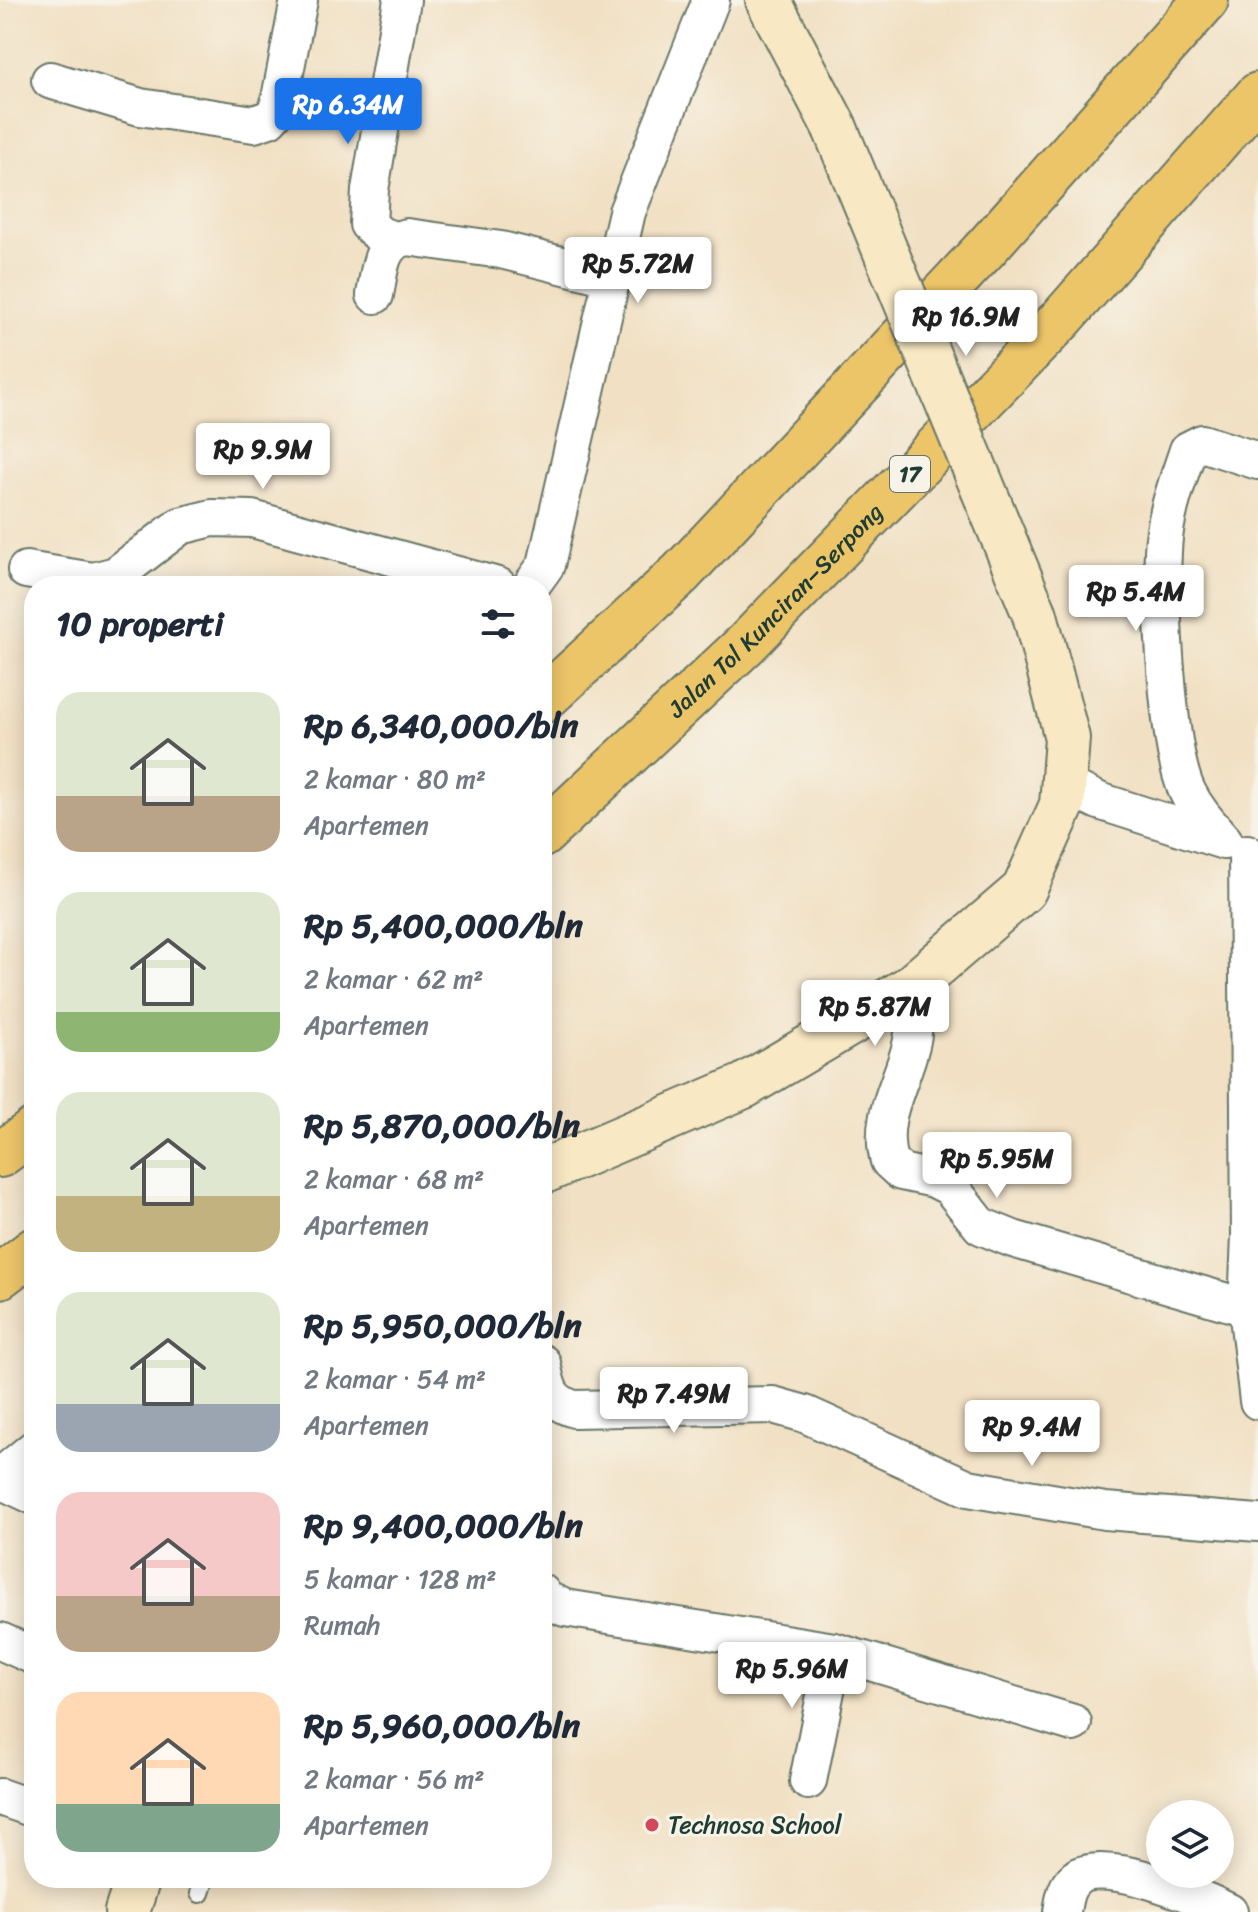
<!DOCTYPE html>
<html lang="id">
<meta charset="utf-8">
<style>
:root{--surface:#fff;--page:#f2f2f3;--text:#1f2937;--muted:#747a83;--accent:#1a73e8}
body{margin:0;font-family:Sriracha,sans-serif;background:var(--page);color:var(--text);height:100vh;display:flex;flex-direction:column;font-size:30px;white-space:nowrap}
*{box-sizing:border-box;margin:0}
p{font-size:26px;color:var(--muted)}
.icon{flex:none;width:44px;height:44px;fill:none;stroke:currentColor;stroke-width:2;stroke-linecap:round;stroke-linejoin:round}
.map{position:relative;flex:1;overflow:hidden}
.panel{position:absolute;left:24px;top:576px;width:528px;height:1312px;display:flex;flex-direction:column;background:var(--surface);border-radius:32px;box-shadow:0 4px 20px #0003}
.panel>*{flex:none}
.buttons{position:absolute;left:1146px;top:1800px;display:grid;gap:16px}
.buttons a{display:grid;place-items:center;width:88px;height:88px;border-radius:50%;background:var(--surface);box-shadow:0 4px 20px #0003;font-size:40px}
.price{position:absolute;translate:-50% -68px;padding:0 18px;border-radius:8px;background:#fff;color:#222;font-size:26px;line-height:52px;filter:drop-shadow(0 2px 4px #0008)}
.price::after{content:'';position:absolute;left:50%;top:48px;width:24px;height:18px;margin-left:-12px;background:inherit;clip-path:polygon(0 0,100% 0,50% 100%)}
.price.on{background:var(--accent);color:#fff}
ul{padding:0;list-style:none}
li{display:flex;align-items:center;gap:24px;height:200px;padding:0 32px}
li span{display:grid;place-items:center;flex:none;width:224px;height:160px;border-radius:24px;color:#555}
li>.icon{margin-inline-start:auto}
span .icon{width:96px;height:96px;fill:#fffc;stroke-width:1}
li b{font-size:34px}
h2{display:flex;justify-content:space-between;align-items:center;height:96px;padding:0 32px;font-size:34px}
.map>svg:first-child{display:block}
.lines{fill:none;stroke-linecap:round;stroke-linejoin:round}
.lane-casing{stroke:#687666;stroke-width:22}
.street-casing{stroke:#687666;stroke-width:40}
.secondary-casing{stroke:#687666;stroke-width:48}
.highway-casing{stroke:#687666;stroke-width:48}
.lane{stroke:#fff;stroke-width:18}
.street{stroke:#fff;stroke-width:36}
.secondary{stroke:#f8e8c3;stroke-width:44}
.highway{stroke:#edc569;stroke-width:44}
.secondary-bridge-casing{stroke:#687666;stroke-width:48;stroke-linecap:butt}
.secondary-bridge{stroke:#f8e8c3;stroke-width:44}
.poi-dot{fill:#d1495b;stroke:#f7f3e8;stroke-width:3}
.labels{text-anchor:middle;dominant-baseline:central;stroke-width:6;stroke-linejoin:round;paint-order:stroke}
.shield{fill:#f7f3e8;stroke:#60746a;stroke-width:2}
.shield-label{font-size:22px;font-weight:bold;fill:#1f3d34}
.street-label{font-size:24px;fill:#1f3d34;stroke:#f7f3e8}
.poi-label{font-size:24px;fill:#1f3d34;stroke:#f7f3e8;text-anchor:start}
</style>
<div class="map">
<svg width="1258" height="1912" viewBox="0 0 1258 1912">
<rect width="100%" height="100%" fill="#f7f3e8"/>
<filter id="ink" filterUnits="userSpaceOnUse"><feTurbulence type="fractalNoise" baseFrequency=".0125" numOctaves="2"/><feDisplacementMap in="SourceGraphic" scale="16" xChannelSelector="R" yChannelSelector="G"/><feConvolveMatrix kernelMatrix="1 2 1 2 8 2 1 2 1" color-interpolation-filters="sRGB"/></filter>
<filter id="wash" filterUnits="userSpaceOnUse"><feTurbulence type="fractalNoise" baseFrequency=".006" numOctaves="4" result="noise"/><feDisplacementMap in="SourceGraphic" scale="32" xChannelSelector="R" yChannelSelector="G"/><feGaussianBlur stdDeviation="1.8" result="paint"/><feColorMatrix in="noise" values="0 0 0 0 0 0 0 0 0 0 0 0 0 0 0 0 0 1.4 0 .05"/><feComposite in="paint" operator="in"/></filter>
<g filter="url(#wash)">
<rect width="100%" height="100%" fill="#f1e0c3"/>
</g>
<g filter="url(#ink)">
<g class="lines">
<g class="lane-casing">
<path id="lane" d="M200,1893l5,-15"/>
</g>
<g class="street-casing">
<g id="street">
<path d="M50,80l90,27 114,17 15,-5 9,-10 21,-109"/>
<path d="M394,240l-14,-5 -12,-11 2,-34 32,-190"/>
<path d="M375,295c5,-25 4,-52 32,-58l94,13 112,28"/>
<path d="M26,570l67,11 23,-6 64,-49 32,-8 40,1 246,67"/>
<path d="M531,586l15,-21 81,-353 84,-212"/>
<path d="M1064,784l35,17 125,40"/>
<path d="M1223,840c-14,-16 -27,-30 -36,-49 -20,-43 -27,-189 -24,-239 1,-35 14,-69 25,-102l14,-7 56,18"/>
<path d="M1247,853l3,382 -3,73 11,93"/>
<path d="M910,988c2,20 6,38 1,57 -10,41 -34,73 -22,116l12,11 33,7 16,8 31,39 32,13 234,69"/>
<path d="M542,1363c5,24 6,38 32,46l199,-4 32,9 163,74 137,23 153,12"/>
<path d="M0,1477l34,-28"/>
<path d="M0,1480l34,16"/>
<path d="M542,1593l3,6 20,9 269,43 239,72"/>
<path d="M0,1641l34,15"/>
<path d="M808,1781l26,-130"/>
<path d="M0,1797l34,12"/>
<path d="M1062,1912c2,-12 3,-25 14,-34 28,-22 123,19 153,34"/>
</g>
</g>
<g class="secondary-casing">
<g id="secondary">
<path d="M768,0l66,126"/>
<path d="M542,1172l202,-86 166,-98 114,-98 38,-85 5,-67 -32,-123"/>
<path d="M127,1912l11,-34"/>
</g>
</g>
<g class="highway-casing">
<g id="highway">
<path d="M542,701l139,-128 305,-325 220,-248"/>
<path id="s1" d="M542,835l205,-192 316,-326 195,-222"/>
<path d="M0,1155l34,-25"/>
<path d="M0,1276l34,-26"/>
</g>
</g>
<use href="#lane" class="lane"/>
<use href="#street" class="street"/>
<use href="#secondary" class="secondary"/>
<use href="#highway" class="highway"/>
<g class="secondary-bridge-casing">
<path id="secondary-bridge" d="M834,126l201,489"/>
</g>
<use href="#secondary-bridge" class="secondary-bridge"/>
</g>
</g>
<circle class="poi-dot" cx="652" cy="1825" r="8"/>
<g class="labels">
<rect class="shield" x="890" y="456" width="40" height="36" rx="6"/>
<g class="shield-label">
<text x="910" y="474">17</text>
</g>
<g class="street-label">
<text stroke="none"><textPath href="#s1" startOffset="324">Jalan Tol Kunciran–Serpong</textPath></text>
</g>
<g class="poi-label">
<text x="668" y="1825">Technosa School</text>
</g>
</g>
</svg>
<div class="buttons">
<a><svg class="icon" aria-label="layers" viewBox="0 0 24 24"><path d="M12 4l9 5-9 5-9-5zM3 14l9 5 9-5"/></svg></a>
</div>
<b class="price on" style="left:348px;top:146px">Rp 6.34M</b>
<b class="price" style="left:638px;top:305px">Rp 5.72M</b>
<b class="price" style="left:966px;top:358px">Rp 16.9M</b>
<b class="price" style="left:263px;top:491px">Rp 9.9M</b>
<b class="price" style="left:1136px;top:633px">Rp 5.4M</b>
<b class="price" style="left:875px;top:1048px">Rp 5.87M</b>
<b class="price" style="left:997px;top:1200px">Rp 5.95M</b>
<b class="price" style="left:674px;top:1435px">Rp 7.49M</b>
<b class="price" style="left:1032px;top:1468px">Rp 9.4M</b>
<b class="price" style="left:792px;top:1710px">Rp 5.96M</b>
<section class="panel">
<h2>10 properti<svg class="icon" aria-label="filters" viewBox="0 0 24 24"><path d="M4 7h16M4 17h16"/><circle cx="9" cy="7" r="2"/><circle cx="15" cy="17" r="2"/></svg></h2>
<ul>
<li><span style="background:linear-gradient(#dfe7d0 65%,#b9a48a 0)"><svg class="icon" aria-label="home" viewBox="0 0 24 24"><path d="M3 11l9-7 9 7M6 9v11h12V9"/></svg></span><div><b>Rp 6,340,000/bln</b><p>2 kamar · 80 m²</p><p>Apartemen</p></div></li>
<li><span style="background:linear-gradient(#dfe7d0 75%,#8fb573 0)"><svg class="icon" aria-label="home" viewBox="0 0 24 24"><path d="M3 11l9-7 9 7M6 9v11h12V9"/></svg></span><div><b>Rp 5,400,000/bln</b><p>2 kamar · 62 m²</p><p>Apartemen</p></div></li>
<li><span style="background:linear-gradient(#dfe7d0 65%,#c2b280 0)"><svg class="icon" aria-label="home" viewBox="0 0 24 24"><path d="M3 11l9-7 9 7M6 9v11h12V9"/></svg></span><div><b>Rp 5,870,000/bln</b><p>2 kamar · 68 m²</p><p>Apartemen</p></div></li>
<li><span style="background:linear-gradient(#dfe7d0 70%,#9aa5b1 0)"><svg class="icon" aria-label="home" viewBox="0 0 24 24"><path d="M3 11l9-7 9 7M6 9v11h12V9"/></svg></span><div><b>Rp 5,950,000/bln</b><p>2 kamar · 54 m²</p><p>Apartemen</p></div></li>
<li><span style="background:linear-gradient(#f6c9c9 65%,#b9a48a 0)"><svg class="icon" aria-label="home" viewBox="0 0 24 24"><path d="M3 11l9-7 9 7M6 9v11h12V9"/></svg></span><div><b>Rp 9,400,000/bln</b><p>5 kamar · 128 m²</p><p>Rumah</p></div></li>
<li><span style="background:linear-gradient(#ffd9b3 70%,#7fa58c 0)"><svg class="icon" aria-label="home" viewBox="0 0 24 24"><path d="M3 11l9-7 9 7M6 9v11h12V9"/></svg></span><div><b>Rp 5,960,000/bln</b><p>2 kamar · 56 m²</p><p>Apartemen</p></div></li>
</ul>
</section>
</div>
